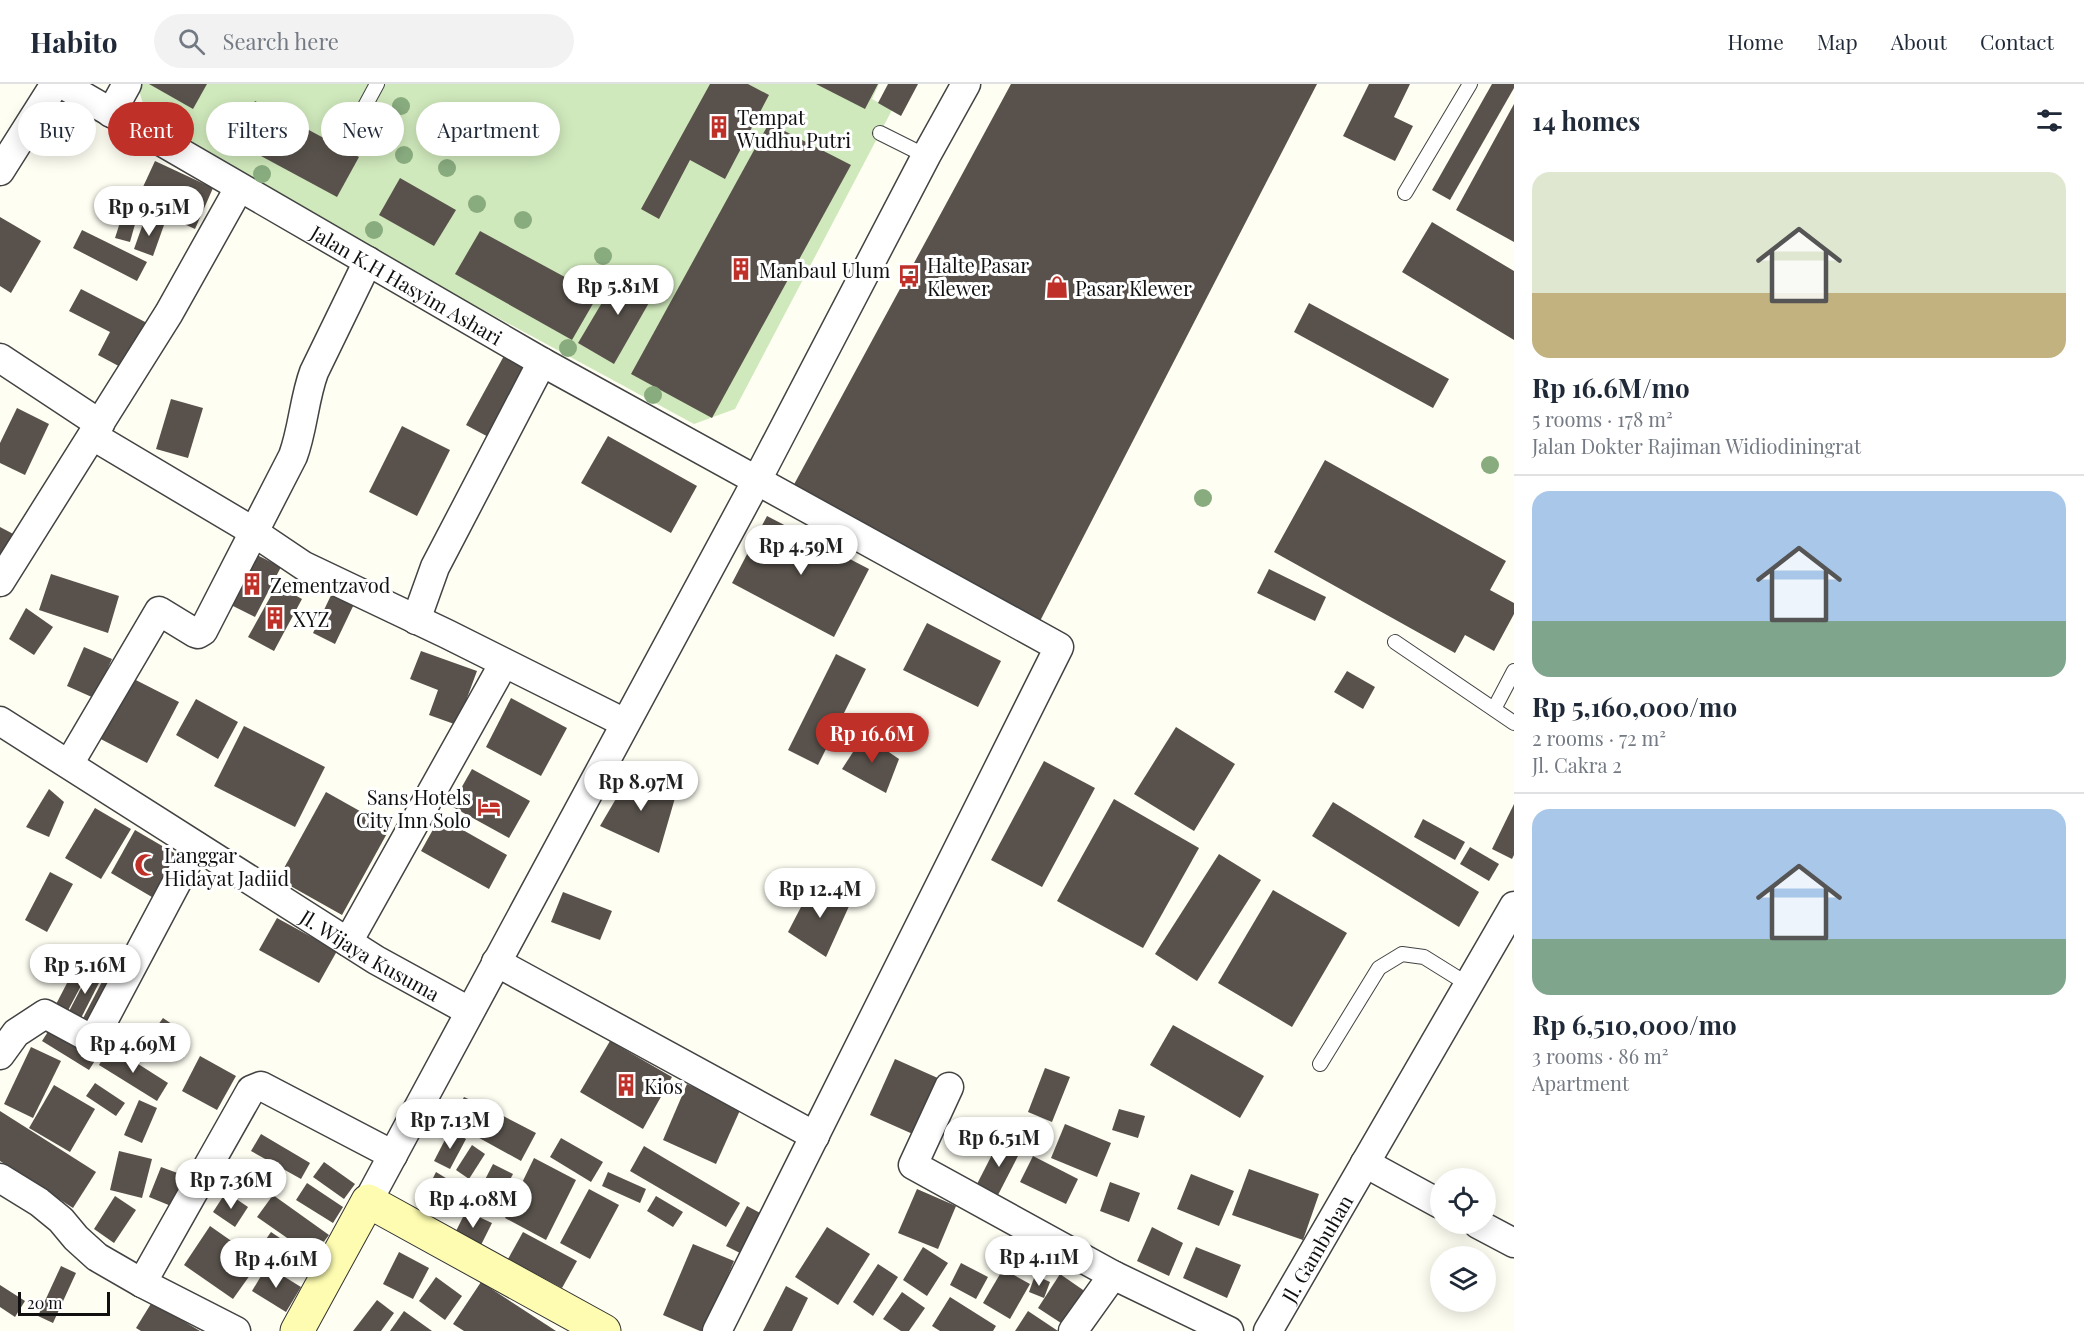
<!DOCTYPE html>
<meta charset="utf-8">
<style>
:root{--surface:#fff;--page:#f2f2f3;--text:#1f2937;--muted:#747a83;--line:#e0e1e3;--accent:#bf3029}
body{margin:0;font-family:"Playfair Display",serif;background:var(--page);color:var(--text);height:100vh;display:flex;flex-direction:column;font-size:22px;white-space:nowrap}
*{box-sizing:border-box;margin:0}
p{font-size:20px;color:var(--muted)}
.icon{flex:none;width:33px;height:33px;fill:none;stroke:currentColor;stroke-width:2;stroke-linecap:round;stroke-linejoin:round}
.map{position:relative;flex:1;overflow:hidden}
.details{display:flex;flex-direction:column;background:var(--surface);width:570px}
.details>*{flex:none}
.banner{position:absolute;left:18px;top:18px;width:570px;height:54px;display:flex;gap:12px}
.controls{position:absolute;left:1430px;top:1084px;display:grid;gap:12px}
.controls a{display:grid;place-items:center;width:66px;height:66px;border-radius:50%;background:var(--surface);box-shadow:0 3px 15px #0003;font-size:30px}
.scale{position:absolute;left:18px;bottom:15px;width:92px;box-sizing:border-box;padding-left:6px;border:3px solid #101010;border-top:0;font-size:16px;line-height:21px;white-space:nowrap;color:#101010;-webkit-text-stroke:4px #fff;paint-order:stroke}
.price{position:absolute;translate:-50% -51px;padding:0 14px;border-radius:21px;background:#fff;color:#222;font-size:20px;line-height:39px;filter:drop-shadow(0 2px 3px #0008)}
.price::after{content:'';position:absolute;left:50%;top:36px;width:18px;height:14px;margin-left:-9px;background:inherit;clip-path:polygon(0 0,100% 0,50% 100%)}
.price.selected{background:var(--accent);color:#fff}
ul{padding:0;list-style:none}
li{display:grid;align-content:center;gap:12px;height:318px;padding:0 18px}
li+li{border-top:2px solid var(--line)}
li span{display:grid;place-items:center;height:186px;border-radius:18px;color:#555}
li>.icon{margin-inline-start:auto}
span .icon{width:108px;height:108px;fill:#fffc;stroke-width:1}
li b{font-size:26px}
h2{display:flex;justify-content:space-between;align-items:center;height:72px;padding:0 18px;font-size:26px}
.pill{padding:0 21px;border-radius:27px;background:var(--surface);box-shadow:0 3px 15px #0003;font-size:21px;line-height:54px}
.pill.selected{background:var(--accent);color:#fff}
header{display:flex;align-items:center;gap:36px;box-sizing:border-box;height:84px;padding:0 30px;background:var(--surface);border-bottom:2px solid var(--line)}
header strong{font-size:28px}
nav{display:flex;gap:33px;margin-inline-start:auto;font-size:21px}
.search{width:420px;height:54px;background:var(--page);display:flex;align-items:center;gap:15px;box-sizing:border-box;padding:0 21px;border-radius:33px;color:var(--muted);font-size:22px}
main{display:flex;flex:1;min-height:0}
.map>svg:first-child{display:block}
.green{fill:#d0e9bc}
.building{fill:#59524c}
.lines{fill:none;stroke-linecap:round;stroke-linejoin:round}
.lane-casing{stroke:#434343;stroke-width:16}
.street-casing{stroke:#434343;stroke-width:31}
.secondary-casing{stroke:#323232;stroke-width:35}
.lane{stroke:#fff;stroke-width:14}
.street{stroke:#fff;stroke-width:28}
.secondary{stroke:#fdfcb0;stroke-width:33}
.tree{fill:#89ac7f}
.labels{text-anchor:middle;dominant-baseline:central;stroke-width:6;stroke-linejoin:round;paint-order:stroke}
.poi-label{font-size:20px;fill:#101010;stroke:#fff;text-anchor:start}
.street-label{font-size:20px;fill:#101010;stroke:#fff}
</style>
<header>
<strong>Habito</strong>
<div class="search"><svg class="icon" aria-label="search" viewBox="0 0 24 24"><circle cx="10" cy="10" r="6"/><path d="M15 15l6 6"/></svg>Search here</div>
<nav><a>Home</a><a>Map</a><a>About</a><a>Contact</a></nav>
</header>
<main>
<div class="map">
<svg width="1514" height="1247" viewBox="0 0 1514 1247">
<rect width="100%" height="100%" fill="#fffef3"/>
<path class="green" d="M137,0h742l-7,15 20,11 -157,299 -41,15 -543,-294z"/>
<g class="building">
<path d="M149,0h58l-14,25z"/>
<path d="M710,0h38l21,11 -44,84 -35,-19 -31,59 -18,-10z"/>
<path d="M816,0h62l-13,25z"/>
<path d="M888,0h30l-17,32 -23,-13z"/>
<path d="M1011,0h306l-278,539 -248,-133z"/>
<path d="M1369,0h41l-16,33 19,9 -18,35 -52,-25z"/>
<path d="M1492,0h22v4l-64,112 -18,-10z"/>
<path d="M255,17l104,56 -22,40 -104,-56z"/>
<path d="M1514,20v138l-58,-32z"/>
<path d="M55,26l21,7 -13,35 -20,-8z"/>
<path d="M769,39l82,42 -139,253 -81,-44z"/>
<path d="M155,77l58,27 -18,41 -59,-27z"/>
<path d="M400,94l56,32 -22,36 -55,-31z"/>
<path d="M123,129l14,4 -7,25 -15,-4z"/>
<path d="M0,133l41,24 -30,52 -11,-7z"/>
<path d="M145,134l19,7 -11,31 -19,-7z"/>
<path d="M1432,138l82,49v69l-112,-68z"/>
<path d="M82,146l65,32 -10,19 -64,-33z"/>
<path d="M480,147l118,64 -26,45 -117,-66z"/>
<path d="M622,185l36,18 -44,77 -36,-21z"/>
<path d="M81,205l68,35 -23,46 -28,-15 12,-23 -41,-21z"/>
<path d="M1309,219l140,76 -16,29 -139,-76z"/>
<path d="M505,270l27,15 -38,71 -28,-15z"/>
<path d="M171,315l32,9 -15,50 -32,-9z"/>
<path d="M17,324l32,16 -24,51 -25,-12v-20z"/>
<path d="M402,342l48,24 -33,66 -48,-24z"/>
<path d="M608,352l89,50 -26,47 -90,-50z"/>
<path d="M1325,376l181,101 -16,29 24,13v11l-20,37 -29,-16 -10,18 -181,-101z"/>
<path d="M767,432l102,53 -35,68 -102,-54z"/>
<path d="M0,443l19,10 -19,37z"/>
<path d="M249,467l32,16 -26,50 -32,-16z"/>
<path d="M1269,485l57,28 -11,24 -58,-28z"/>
<path d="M51,490l68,22 -11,37 -69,-23z"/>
<path d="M277,501l25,14 -28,52 -26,-14z"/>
<path d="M334,505l22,11 -21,44 -22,-11z"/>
<path d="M26,524l27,19 -19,28 -25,-16z"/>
<path d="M927,539l74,38 -23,46 -75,-37z"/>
<path d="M84,563l28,12 -18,39 -27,-12z"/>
<path d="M421,567l56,20 -20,54 -28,-10 9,-25 -28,-11z"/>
<path d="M836,570l30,15 -48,96 -30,-15z"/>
<path d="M1347,587l28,16 -12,22 -29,-17z"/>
<path d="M124,590l55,28 -32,61 -54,-28z"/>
<path d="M511,614l56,30 -26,48 -55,-29z"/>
<path d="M196,615l42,23 -20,37 -42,-24z"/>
<path d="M244,642l81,41 -30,60 -81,-41z"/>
<path d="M1176,643l59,37 -41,67 -60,-37z"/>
<path d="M864,651l35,24 -13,34 -44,-24z"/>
<path d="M1044,677l51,27 -53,99 -51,-27z"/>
<path d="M634,684l41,30 -16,55 -59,-27z"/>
<path d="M472,685l58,32 -21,37 -58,-32z"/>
<path d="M49,705l15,13 -15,35 -23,-10z"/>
<path d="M326,708l64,36 -48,87 -64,-36z"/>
<path d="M1114,715l85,49 -56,100 -86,-47z"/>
<path d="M1333,718l146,90 -20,35 -147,-91z"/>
<path d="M1514,720v51l-2,4 -20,-10z"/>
<path d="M95,724l36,21 -30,50 -36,-21z"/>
<path d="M440,733l67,38 -18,34 -68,-38z"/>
<path d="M1423,735l42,23 -10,18 -41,-23z"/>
<path d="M135,746l46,27 -24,43 -46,-27z"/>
<path d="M1470,763l29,17 -10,17 -29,-17z"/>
<path d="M1219,770l42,26 -64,101 -42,-27z"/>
<path d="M50,788l23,12 -26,48 -22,-12z"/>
<path d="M815,796l35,24 -24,53 -38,-25z"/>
<path d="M1273,806l74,43 -55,94 -74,-44z"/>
<path d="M563,808l49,19 -12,29 -49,-18z"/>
<path d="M277,834l60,33 -18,32 -60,-33z"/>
<path d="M80,874l12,7 -28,53 -12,-6z"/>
<path d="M93,881l12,6 -28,55 -12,-7z"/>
<path d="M107,888l12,7 -28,53 -12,-6z"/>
<path d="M163,934l19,13 -20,29 -20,-13z"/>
<path d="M1173,941l91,51 -24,42 -90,-53z"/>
<path d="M51,943l47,29 -9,14 -47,-29z"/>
<path d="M610,957l62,36 -29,52 -63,-37z"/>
<path d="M110,962l58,37 -11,18 -58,-36z"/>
<path d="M31,963l30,14 -28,57 -29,-14z"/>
<path d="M200,972l36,20 -19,34 -35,-19z"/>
<path d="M895,975l45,20 -25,56 -45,-20z"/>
<path d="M1045,984l25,9 -18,45 -24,-10z"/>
<path d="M95,999l30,20 -9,13 -30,-20z"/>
<path d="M687,1000l54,24 -25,56 -53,-24z"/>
<path d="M54,1001l41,24 -25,43 -41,-24z"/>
<path d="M464,1013l13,6 -12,24 -13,-6z"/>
<path d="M139,1016l18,8 -15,35 -18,-8z"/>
<path d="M486,1023l50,26 -15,28 -49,-27z"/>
<path d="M1119,1025l26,7 -7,22 -26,-8z"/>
<path d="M0,1027l96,61 -23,36 -73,-47z"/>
<path d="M1065,1040l46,19 -14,34 -46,-19z"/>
<path d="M450,1046l16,9 -16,30 -16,-8z"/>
<path d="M261,1050l49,29 -9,16 -50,-28z"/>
<path d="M561,1054l42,24 -12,20 -41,-25z"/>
<path d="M999,1057l21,11 -22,43 -21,-11z"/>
<path d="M472,1061l13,9 -16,25 -13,-9z"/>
<path d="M644,1062l96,57 -14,24 -96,-56z"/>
<path d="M119,1067l33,8 -10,39 -32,-8z"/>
<path d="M1033,1072l45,23 -12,25 -46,-22z"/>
<path d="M534,1074l42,22 -30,60 -41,-22z"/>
<path d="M324,1078l31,22 -11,15 -31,-22z"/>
<path d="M493,1080l20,10 -20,39 -20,-10z"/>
<path d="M161,1083l22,8 -12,31 -22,-9z"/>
<path d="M1249,1085l70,25 -16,46 -71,-25z"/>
<path d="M436,1088l28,17 -8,13 -27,-16z"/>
<path d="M608,1088l38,17 -6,14 -38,-17z"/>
<path d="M1191,1090l43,17 -15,35 -42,-17z"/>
<path d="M1110,1098l30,11 -11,29 -29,-11z"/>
<path d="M307,1099l36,24 -10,16 -37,-23z"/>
<path d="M589,1105l30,16 -29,54 -30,-16z"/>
<path d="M917,1105l39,17 -18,43 -40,-16z"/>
<path d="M226,1108l22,15 -13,20 -22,-15z"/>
<path d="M273,1111l56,40 -16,21 -56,-39z"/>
<path d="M115,1112l21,14 -22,33 -20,-14z"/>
<path d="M656,1112l27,16 -10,15 -26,-16z"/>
<path d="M747,1122l17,9 -20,40 -18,-9z"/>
<path d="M466,1127l26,12 -12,24 -26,-12z"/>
<path d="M210,1142l50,35 -27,38 -49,-34z"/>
<path d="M827,1143l43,27 -32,51 -43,-28z"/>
<path d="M1152,1143l31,16 -14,33 -32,-15z"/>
<path d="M271,1148l40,27 -12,18 -40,-28z"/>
<path d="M523,1148l54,29 -15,27 -54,-29z"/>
<path d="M693,1160l41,17 -29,70h-5l-37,-16z"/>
<path d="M923,1163l25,16 -21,33 -24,-16z"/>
<path d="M1196,1163l45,18 -14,33 -44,-20z"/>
<path d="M399,1168l30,16 -16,31 -30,-15z"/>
<path d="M961,1179l27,14 -12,22 -26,-14z"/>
<path d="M878,1180l20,13 -25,39 -20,-14z"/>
<path d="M61,1182l15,7 -23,50 -15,-7z"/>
<path d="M267,1182l34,21 -15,25 -34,-21z"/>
<path d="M1003,1185l27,15 -20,35 -27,-16z"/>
<path d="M1060,1190l26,18 -22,33 -26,-17z"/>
<path d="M1035,1191l15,7 -6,16 -15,-6z"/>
<path d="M436,1193l26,19 -17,24 -26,-19z"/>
<path d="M481,1198l75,49h-92l-11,-7z"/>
<path d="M0,1201l25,16 -10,16 -15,-10z"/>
<path d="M786,1202l22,12 -16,33h-29z"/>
<path d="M902,1208l23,16 -16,23h-8l-18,-12z"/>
<path d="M950,1213l46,29 -3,5h-53l-8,-5z"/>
<path d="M377,1216l17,13 -13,18h-28z"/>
<path d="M152,1218l48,29h-59l-5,-3z"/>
<path d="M404,1227l28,20h-42z"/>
<path d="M1028,1227l30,20h-43z"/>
</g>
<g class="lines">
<g class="lane-casing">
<g id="lane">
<path d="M357,37l20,-37"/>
<path d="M880,49l46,23"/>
<path d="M1405,109l65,-109"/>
<path d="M1395,558l119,81"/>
<path d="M1494,625l20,-38"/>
<path d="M1320,980l59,-96 23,-14 22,3 45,28"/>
</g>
</g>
<g class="street-casing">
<g id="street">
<path id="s1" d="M62,0l480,278 517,285 -342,684"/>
<path d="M111,29l16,-29"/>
<path d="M0,87l55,-87"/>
<path d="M0,274l100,66"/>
<path d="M93,352l153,91 58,39 143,68 178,89"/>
<path d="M0,498l169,-269 70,-125"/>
<path d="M416,536l19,-53 107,-205"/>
<path id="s2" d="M0,637l376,239 93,51"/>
<path d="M69,680l90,-153 36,22 3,1 5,-3 90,-175c10,-27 11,-57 21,-84l54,-111"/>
<path d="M348,858l156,-279"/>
<path d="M496,878l319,174"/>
<path d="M0,971l16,-22 29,-19 48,26 103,-194"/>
<path d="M949,1003l-36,78 200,110 116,56"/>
<path d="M1365,1079l75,41"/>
<path d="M0,1094l39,24 22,18 15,18 21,19 45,26 94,48"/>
<path d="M368,1117l389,-721 169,-324 40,-72"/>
<path d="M1478,1140l36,19"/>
<path d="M142,1199l109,-193 10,-4 132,69"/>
<path d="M1073,1247l40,-56"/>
<path id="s3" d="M1268,1247l246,-425"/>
</g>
</g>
<g class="secondary-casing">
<path id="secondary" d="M297,1247l71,-130 236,130"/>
</g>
<use href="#lane" class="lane"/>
<use href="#street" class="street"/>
<use href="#secondary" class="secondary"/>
</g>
<g class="tree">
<circle cx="401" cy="22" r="9"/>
<circle cx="380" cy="61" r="9"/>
<circle cx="404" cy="71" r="9"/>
<circle cx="447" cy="84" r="9"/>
<circle cx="262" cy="90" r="9"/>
<circle cx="477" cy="120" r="9"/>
<circle cx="523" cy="136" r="9"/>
<circle cx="374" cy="146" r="9"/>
<circle cx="603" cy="172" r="9"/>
<circle cx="568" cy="264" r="9"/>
<circle cx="653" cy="311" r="9"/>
<circle cx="1490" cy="381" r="9"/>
<circle cx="1203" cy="414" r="9"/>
</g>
<defs>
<g id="building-bare" transform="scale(1.8)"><path d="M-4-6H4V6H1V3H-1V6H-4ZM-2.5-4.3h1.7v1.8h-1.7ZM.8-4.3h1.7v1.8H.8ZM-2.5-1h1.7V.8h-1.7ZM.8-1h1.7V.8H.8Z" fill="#bf3029" stroke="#fff" stroke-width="2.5" paint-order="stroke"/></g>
<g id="bus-bare" transform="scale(1.8)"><path d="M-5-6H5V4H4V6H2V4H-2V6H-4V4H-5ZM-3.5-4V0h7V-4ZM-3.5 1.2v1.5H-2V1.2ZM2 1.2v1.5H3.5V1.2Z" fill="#bf3029" stroke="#fff" stroke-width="2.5" paint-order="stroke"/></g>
<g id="shop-bare" transform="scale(1.8)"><path d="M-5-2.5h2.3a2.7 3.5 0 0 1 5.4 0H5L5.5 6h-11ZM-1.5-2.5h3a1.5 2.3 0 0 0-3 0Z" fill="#bf3029" stroke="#fff" stroke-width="2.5" paint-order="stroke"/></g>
<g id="hotel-bare" transform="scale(1.8)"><path d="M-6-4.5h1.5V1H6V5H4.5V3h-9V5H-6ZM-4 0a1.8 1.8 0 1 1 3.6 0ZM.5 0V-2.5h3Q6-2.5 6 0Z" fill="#bf3029" stroke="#fff" stroke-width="2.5" paint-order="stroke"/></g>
<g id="mosque-bare" transform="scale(1.8)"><path d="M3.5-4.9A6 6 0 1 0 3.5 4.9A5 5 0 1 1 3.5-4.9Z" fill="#bf3029" stroke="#fff" stroke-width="2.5" paint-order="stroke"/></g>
</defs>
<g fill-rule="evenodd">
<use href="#building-bare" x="719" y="43"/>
<use href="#building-bare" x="741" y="185"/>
<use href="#bus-bare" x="909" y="192"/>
<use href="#shop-bare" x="1057" y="203"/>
<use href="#building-bare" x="252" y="500"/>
<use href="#building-bare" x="275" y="534"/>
<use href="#hotel-bare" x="489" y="723"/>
<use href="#mosque-bare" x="146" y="781"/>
<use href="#building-bare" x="626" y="1001"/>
</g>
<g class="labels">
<g class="poi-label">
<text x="737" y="32">Tempat<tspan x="737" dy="23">Wudhu Putri</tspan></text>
<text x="927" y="180">Halte Pasar<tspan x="927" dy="23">Klewer</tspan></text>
<text x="759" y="185">Manbaul Ulum</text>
<text x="1075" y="203">Pasar Klewer</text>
<text x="270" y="500">Zementzavod</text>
<text x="293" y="534">XYZ</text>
<text x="471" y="712" text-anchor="end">Sans Hotels<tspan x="471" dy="23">City Inn Solo</tspan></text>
<text x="164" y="770">Langgar<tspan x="164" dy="23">Hidayat Jadiid</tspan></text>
<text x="644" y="1001">Kios</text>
</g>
<g class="street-label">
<text stroke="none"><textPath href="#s1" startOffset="399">Jalan K.H Hasyim Ashari</textPath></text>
<text stroke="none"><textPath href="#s2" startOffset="438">Jl. Wijaya Kusuma</textPath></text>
<text stroke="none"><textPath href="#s3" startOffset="96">Jl. Gambuhan</textPath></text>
</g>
</g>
</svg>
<div class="controls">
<a><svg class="icon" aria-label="locate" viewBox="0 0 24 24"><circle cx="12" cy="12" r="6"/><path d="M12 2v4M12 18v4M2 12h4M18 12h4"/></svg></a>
<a><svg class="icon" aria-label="layers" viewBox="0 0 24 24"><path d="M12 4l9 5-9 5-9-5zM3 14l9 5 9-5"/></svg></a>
</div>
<div class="scale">20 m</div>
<b class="price" style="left:149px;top:153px">Rp 9.51M</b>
<b class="price" style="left:618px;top:232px">Rp 5.81M</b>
<b class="price" style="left:801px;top:492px">Rp 4.59M</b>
<b class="price selected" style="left:872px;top:680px">Rp 16.6M</b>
<b class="price" style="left:641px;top:728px">Rp 8.97M</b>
<b class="price" style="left:820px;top:835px">Rp 12.4M</b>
<b class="price" style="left:85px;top:911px">Rp 5.16M</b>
<b class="price" style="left:133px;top:990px">Rp 4.69M</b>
<b class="price" style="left:450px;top:1066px">Rp 7.13M</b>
<b class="price" style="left:999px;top:1084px">Rp 6.51M</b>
<b class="price" style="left:231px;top:1126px">Rp 7.36M</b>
<b class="price" style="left:473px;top:1145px">Rp 4.08M</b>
<b class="price" style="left:1039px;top:1203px">Rp 4.11M</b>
<b class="price" style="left:276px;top:1205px">Rp 4.61M</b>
<div class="banner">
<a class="pill">Buy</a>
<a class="pill selected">Rent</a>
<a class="pill">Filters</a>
<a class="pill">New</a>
<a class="pill">Apartment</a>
</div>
</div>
<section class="details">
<h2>14 homes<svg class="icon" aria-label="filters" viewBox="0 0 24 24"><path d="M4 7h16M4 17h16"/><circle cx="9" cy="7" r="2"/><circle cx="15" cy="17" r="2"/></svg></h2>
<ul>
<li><span style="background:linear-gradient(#dfe7d0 65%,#c2b280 0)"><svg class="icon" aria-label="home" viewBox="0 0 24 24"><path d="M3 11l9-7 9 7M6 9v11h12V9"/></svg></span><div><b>Rp 16.6M/mo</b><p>5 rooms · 178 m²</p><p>Jalan Dokter Rajiman Widiodiningrat</p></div></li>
<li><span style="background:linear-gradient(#a9c7e8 70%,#7fa58c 0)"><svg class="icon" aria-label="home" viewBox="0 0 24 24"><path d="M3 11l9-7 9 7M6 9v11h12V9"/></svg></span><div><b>Rp 5,160,000/mo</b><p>2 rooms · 72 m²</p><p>Jl. Cakra 2</p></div></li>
<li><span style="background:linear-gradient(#a9c7e8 70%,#7fa58c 0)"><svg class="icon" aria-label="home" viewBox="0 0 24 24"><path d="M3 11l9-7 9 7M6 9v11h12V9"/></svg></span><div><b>Rp 6,510,000/mo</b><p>3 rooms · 86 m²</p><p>Apartment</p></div></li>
</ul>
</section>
</main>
